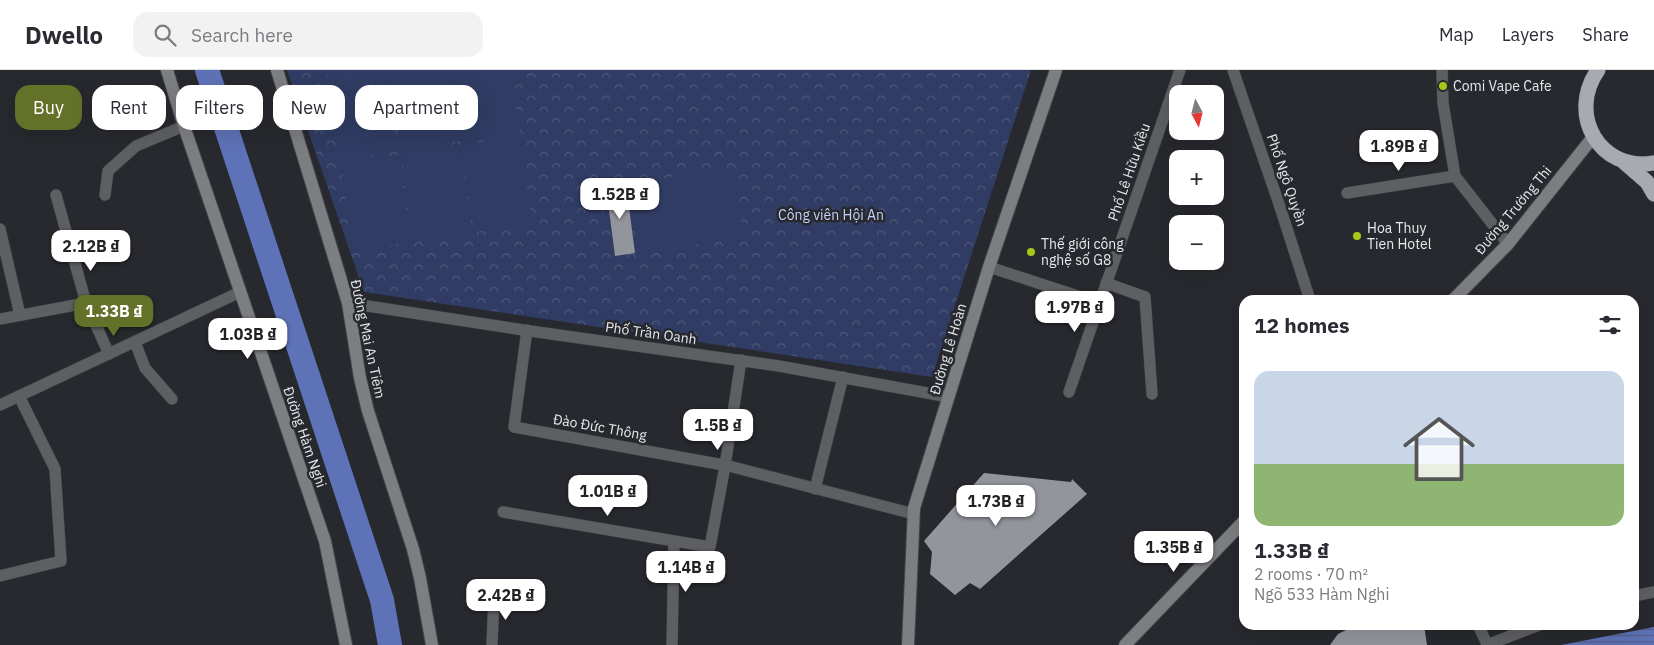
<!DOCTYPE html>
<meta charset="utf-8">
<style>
:root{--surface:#fff;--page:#f2f2f3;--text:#2b2b33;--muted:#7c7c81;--line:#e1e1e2;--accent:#647128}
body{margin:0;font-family:"IBM Plex Sans",sans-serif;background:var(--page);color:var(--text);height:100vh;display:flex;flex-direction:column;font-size:19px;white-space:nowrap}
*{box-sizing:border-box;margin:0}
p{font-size:16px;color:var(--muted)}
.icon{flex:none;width:28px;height:28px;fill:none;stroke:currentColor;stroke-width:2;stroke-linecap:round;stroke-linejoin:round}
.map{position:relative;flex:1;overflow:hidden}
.side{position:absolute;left:1239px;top:225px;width:400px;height:335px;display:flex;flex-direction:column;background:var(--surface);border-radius:15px;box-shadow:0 5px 20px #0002}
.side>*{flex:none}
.hud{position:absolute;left:15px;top:15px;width:475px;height:45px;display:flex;gap:10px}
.needle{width:32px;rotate:173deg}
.fabs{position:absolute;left:1169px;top:15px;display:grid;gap:10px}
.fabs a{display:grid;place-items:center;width:55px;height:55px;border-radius:10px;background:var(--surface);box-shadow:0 5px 20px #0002;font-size:25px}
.price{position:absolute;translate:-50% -42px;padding:0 11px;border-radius:10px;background:#fff;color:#222;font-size:16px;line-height:32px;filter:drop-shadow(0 1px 2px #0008)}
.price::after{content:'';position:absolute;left:50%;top:30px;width:15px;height:11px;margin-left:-8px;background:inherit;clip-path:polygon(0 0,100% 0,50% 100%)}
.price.selected{background:var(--accent);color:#fff}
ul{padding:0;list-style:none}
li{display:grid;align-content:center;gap:10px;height:265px;padding:0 15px}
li+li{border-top:1px solid var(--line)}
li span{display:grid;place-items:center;height:155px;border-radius:15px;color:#555}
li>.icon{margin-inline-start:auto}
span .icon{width:90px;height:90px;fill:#fffc;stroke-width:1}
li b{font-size:21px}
h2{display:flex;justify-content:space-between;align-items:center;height:60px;padding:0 15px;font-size:21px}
.tag{padding:0 18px;border-radius:15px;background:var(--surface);box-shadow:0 5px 20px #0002;font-size:18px;line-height:45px}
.tag.selected{background:var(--accent);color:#fff}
header{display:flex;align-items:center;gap:30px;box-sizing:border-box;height:70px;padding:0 25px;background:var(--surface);border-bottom:1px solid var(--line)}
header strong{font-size:24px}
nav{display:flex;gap:28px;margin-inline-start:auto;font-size:18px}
.search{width:350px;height:45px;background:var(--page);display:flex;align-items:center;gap:12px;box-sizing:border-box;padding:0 18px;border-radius:15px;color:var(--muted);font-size:19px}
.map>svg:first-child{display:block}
.park{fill:url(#park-crowns)}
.pitch{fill:#303c63}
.water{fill:url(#water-rules)}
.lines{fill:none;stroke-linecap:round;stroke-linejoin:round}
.river{stroke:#5e72b7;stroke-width:24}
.building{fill:#93959c}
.street-casing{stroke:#424449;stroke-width:12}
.secondary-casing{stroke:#424449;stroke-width:14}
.highway-casing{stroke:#424449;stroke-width:16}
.street{stroke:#5e5f62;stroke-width:11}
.secondary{stroke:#7c7e82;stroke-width:12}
.highway{stroke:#a8aab2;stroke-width:15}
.poi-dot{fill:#a9c71b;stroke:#27292e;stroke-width:2}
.labels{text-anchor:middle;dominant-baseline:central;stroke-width:5;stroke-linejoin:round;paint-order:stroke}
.poi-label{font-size:14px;fill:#e6e8ec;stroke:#27292e;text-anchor:start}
.street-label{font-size:14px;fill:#e6e8ec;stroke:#27292e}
.park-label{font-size:14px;fill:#c4d1f8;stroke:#27292e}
</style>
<header>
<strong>Dwello</strong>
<div class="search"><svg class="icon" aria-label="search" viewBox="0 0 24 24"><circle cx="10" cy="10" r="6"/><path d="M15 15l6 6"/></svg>Search here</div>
<nav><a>Map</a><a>Layers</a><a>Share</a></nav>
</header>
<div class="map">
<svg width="1654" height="575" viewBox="0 0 1654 575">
<defs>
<pattern id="park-crowns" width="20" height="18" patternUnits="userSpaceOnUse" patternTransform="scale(1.25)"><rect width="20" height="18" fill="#303c63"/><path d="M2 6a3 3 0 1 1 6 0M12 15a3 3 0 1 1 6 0" fill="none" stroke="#4e587a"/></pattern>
<pattern id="water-rules" width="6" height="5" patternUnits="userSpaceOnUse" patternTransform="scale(1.25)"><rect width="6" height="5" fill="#5e72b7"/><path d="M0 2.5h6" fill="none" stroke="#535e85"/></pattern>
</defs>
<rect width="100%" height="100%" fill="#27292e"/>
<path class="park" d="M287,0h744l-99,307 -568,-85z"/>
<g class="pitch">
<path d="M339,0h47l11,81 -58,8 -12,-87z"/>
<path d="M389,0h60l10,71 -58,9z"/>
<path d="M451,0h60l9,63 -59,8z"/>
<path d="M520,67l12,87 -58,8 -13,-87z"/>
<path d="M460,75l12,88 -59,8 -12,-87z"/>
<path d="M399,85l12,87 -58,8 -12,-87z"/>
<path d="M733,98l10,69 -105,16 -10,-69z"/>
</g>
<path class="water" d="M1654,557v18h-93z"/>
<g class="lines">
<path class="river" d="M207,0l175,530 8,45"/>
</g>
<g class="building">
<path d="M626,114l9,69 -20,3 -9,-69z"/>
<path d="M984,403l87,9 1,-3 15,15 -107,95 -10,-6 -15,12 -25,-21 2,-22 -8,-11z"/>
<path d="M1372,555h52l3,20h-97l8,-11 10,-5z"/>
</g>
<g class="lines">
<g class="street-casing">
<g id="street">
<path d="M1233,0l46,134 31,96"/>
<path d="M1442,0l1,33 12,73 53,68"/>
<path d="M1347,123l108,-17"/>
<path d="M56,125l30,108 23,51"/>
<path d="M105,125l3,-24 28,-25 48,-20"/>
<path d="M0,159l20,86"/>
<path d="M989,197l110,36"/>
<path d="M1106,213l39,14 7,97"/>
<path d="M348,233l182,28 249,35 170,31"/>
<path d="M0,249l86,-16"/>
<path d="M527,260l-13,97 215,39 185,48"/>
<path d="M135,272l10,26 27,31"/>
<path d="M1069,322l111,-322"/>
<path d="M0,335l240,-113"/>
<path d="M815,419l28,-112"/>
<path d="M503,442l207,35 15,-81 16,-106"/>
<path d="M0,506l61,-15 -6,-92 -36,-73"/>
<path d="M1634,526l20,-4"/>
<path d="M1478,555l9,19"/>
<path d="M492,575l2,-49"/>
<path d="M672,575l2,-104"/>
<path d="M1487,575l52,-20"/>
</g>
</g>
<g class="secondary-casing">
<g id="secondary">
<path d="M167,0l17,56 141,415 21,104"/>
<path d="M277,0l71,233 12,75 8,33 45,138 7,29 12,67"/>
<path d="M1453,230l55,-56 85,-107"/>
<path d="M908,575l6,-137 75,-241 67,-197"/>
<path d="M1125,575l119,-124"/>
</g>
</g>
<g class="highway-casing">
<g id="highway">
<path d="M1598,0c-31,44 1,102 56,93"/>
<path d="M1624,92l23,20 7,12"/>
</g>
</g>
<use href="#street" class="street"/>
<use href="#secondary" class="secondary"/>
<use href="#highway" class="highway"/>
</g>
<g class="poi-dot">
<circle cx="1443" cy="16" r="5"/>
<circle cx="1357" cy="166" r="5"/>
<circle cx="1031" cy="182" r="5"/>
</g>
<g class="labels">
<g class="poi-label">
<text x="1453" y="16">Comi Vape Cafe</text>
<text x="1367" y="158">Hoa Thuy<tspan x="1367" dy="16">Tien Hotel</tspan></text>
<text x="1041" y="174">Thế giới công<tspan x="1041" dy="16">nghệ số G8</tspan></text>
</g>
<g class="street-label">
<text transform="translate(1129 102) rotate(-71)">Phố Lê Hữu Kiều</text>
<text transform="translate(1287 110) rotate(71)">Phố Ngô Quyền</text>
<text transform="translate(1513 140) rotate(-50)">Đường Trường Thi</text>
<text transform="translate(651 263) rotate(8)">Phố Trần Oanh</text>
<text transform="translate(368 269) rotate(78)">Đường Mai An Tiêm</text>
<text transform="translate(948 279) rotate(-73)">Đường Lê Hoàn</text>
<text transform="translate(600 357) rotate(10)">Đào Đức Thông</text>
<text transform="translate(305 367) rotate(71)">Đường Hàm Nghi</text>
</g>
<g class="park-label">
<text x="831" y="145">Công viên Hội An</text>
</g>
</g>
</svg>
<div class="fabs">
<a><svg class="needle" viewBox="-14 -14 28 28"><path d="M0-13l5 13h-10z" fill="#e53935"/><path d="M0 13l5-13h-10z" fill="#7c7c81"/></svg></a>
<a>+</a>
<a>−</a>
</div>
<b class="price" style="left:1399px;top:102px">1.89B ₫</b>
<b class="price" style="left:620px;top:150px">1.52B ₫</b>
<b class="price" style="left:91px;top:202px">2.12B ₫</b>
<b class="price" style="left:1075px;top:263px">1.97B ₫</b>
<b class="price selected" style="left:114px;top:267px">1.33B ₫</b>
<b class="price" style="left:248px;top:290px">1.03B ₫</b>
<b class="price" style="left:718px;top:381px">1.5B ₫</b>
<b class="price" style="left:608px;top:447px">1.01B ₫</b>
<b class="price" style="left:996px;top:457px">1.73B ₫</b>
<b class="price" style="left:1174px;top:503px">1.35B ₫</b>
<b class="price" style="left:686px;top:523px">1.14B ₫</b>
<b class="price" style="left:506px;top:551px">2.42B ₫</b>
<div class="hud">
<a class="tag selected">Buy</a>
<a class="tag">Rent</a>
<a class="tag">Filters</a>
<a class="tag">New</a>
<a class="tag">Apartment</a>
</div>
<section class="side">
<h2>12 homes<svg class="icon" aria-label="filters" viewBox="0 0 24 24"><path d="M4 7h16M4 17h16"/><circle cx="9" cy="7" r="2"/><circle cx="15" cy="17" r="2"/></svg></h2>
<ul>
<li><span style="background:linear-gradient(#c9d6e8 60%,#8fb573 0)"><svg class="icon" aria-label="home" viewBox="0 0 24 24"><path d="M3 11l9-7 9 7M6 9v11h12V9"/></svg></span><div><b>1.33B ₫</b><p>2 rooms · 70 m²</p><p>Ngõ 533 Hàm Nghi</p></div></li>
</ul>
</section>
</div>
